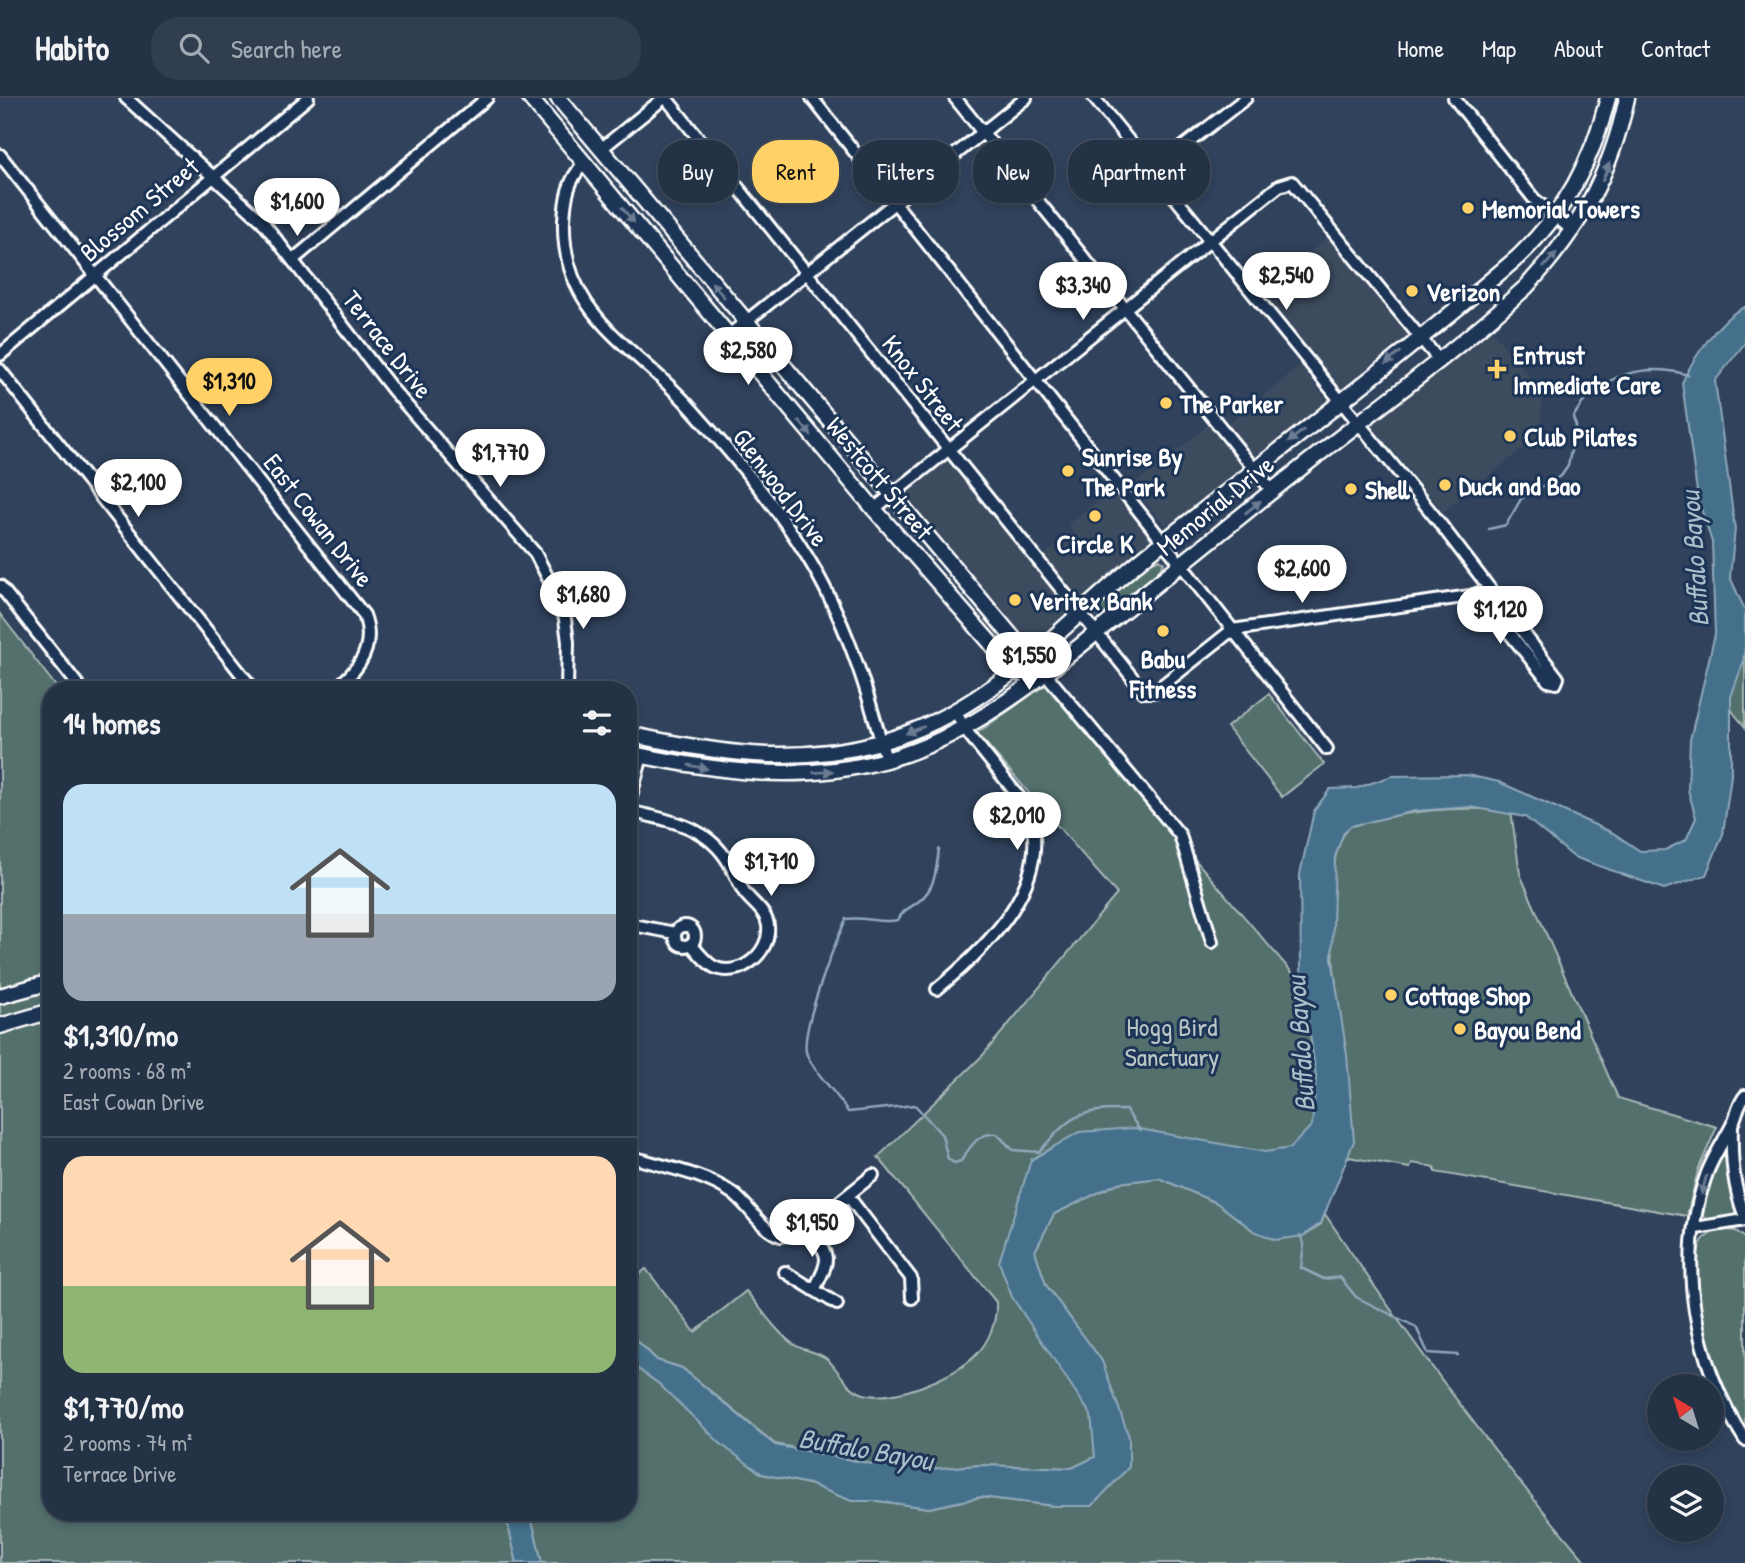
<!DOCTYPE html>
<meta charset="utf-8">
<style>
:root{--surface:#243245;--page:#303e50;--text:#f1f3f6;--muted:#a3aab3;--line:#414d5e;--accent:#ffd166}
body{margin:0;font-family:"Patrick Hand",sans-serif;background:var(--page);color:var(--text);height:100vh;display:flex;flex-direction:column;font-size:26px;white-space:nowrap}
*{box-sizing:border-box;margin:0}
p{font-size:23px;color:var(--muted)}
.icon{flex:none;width:38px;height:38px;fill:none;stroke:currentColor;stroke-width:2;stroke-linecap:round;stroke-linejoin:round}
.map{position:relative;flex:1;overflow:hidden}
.details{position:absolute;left:42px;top:583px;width:595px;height:840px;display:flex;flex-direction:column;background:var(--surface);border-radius:28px;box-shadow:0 4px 10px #0003,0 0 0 2px var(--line)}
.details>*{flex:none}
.top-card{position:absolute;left:658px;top:42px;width:665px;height:63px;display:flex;gap:14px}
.needle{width:46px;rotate:322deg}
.fabs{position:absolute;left:1647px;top:1276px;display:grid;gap:14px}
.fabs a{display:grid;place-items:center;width:77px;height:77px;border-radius:50%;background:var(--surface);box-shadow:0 4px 10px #0003,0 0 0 2px var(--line);font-size:35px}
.price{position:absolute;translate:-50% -60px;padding:0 16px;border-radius:24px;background:#fff;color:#222;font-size:23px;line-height:46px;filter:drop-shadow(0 2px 4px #0008)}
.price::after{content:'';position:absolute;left:50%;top:42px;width:21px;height:16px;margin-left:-10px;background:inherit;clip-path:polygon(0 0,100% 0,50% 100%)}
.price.active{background:var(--accent);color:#111}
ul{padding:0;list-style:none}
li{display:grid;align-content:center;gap:14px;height:371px;padding:0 21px}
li+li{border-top:2px solid var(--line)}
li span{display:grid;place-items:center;height:217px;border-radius:21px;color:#555}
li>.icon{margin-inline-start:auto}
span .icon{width:126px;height:126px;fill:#fffc;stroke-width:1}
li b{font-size:30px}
h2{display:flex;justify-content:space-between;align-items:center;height:84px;padding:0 21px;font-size:30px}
.tag{padding:0 24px;border-radius:28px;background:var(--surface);box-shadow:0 4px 10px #0003,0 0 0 2px var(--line);font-size:24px;line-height:63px}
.tag.active{background:var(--accent);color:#111}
header{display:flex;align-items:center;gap:42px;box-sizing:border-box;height:98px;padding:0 35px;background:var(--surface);border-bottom:2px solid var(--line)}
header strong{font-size:33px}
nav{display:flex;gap:38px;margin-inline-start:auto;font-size:24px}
.search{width:490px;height:63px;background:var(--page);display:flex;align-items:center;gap:18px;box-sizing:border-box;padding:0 24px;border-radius:28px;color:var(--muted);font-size:26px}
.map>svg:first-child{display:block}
.built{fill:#3d4b5f}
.green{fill:#536f6d;stroke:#a9b7b6;stroke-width:2}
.water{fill:#45708c;stroke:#8fa9ba;stroke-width:2}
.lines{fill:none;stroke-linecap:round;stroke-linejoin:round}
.stream{stroke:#8fa9ba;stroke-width:2.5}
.minor-casing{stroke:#fff;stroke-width:16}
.major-casing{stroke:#fff;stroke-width:19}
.minor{stroke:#1d3557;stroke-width:10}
.major{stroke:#1d3557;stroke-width:14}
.oneway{fill:#6c7c92}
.poi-dot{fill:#ffd166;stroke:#1d3557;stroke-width:2.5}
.labels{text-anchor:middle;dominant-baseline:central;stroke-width:6;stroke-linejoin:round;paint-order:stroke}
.poi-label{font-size:26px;font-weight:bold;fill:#fff;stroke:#1d3557;text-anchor:start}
.street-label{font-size:26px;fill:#fff;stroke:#1d3557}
.park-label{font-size:26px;fill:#bac5c5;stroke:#1d3557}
.water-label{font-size:28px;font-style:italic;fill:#abbfcb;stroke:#1d3557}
</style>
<header>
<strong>Habito</strong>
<div class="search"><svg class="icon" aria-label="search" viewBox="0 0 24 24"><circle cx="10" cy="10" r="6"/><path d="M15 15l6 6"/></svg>Search here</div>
<nav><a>Home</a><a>Map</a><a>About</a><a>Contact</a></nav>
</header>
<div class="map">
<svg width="1745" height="1465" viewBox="0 0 1745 1465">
<rect width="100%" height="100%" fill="#30425c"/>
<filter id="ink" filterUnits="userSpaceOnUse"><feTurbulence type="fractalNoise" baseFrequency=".0143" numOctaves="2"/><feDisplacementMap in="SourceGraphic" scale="14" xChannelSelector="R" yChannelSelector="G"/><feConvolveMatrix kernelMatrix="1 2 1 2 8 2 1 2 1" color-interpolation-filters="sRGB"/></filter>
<g filter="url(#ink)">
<g class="built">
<path d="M1330,138l78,99 -68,55 -81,-97z"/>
<path d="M1489,229l54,66 -3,42 -97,77 -73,-89z"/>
<path d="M1301,267l26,36 -69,56h-7l-26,-31z"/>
<path d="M1210,326l32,45 -67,55 -10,1 -33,-39z"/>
<path d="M947,361l5,2 117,148 1,5 -37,34 -4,-1 -124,-147v-9z"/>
<path d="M1113,391l36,46 1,6 -63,57 -8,2 -37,-43 32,-25 -6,-8z"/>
</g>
<g class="green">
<path d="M1160,461l4,4c-8,15 -52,54 -67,52 4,-19 44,-49 63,-56z"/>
<path d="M0,516l58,75 -7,1v822h454l12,51h-517z"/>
<path d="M1745,548v81c-4,-6 -12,-13 -14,-19 -4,-13 12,-46 14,-62z"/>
<path d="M1045,587l287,334c8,-22 3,-39 1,-60 -3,-31 -7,-114 18,-133 55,-15 104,-21 160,-15l9,63 98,224 99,29 -19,43 -11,46 -252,-44v-5l-23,-4 -2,5 -67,-12 -132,37 -65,-20 -58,17 -37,17 -21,41 62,143 3,66 -23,11 -92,-3 -50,4 -58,-5 -97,-20 -93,-76 -25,-8 -29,-28v-49l18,-14 49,63 51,-41c15,17 29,40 47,53 10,7 24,7 34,15 11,10 19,28 34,34 29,11 94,-16 114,-37 14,-14 22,-34 21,-54l-118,-145 105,-102 134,-161 -140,-161z"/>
<path d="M1269,596l55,70 -42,33 -55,-70z"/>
<path d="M1723,1058l3,2 4,32 7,21 -3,5 -27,4 -4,-5c3,-17 6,-49 20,-59z"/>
<path d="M1159,1080l58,25 37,28 49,5 18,-12 4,-10c82,122 166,237 262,349h-1045l-12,-51h98v-150l30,21 104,91 47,10 43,17h26l51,7 52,-11 74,9h37l10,-145 -56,-76 -11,-34 19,-37 64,-31z"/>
<path d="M1721,1131l15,2 9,7v191c-29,-45 -43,-94 -47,-147 -1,-13 -3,-31 5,-42 4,-6 12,-8 18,-11z"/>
</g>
<g class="water">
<path d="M1745,209v36l-30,38 20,148 -5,48 15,33v36l-2,17 -12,34v79l-8,58 -17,41 -42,14 -90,-32 -49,-40 -54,-10 -56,4 -64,15 -7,6 -9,25 -3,101 15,97 7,86 -33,82 -18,13 -28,4 -21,-9 -37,-28 -58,-25 -41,5 -64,31 -19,37 11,34 56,76 27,76v30l-37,39h-37l-74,-9 -52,11 -51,-7h-26l-43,-17 -47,-10 -40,-29 -64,-62 -30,-21v-30l29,28 25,8 93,77 97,19 58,5 50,-4 92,3 23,-11 -4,-42 -79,-118 -13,-35 32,-102 48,-28 55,-4 131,24 25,-4 22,-23 4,-48 -15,-108 -1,-95 14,-63 16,-22 27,-1 35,-12 75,-1 32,7 114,51 27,18 25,-1 21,-10 10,-22 -8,-28 2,-50 25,-106 -3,-92 -14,-43 -16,-116c9,-22 40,-68 63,-76z"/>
<path d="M505,1414h25l12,51h-25z"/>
</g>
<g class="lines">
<g class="stream">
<path d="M1489,431l17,-4 15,-26 41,-24 6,-9 8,-40 -3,-8c22,-43 72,-56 115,-43"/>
<path d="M939,751c-3,20 -3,39 -20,52 -9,8 -15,7 -21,19 -19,4 -33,-4 -52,-1 -10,22 -48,116 -39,136 10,22 29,36 41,57l67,-7 27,30 6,24 6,4 7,-2c9,-14 17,-29 36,-27l16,16 26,2c31,-35 38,-43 87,-42l14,20"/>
<path d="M1300,1137l4,9 -3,24 23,11 16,-2 16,20 60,30 12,26 30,2"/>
</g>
<g class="minor-casing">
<g id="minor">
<path d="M126,0l136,123 131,169 142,163 25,48 5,18 3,23 -1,48"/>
<path d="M666,0l478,594h10l78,-62 238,-34 18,-6"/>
<path d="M812,0l515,651"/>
<path d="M955,0l317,393"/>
<path d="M1094,0l341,419 123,161 -2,5 -8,-2 -61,-76 1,-15"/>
<path d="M1454,0l80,101 39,32"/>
<path d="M601,51l63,-51"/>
<path d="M0,57l364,460c12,32 -5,56 -31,75"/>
<path d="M584,65c-16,17 -19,35 -20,58 -3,95 72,125 126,186 41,46 83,94 115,146 40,64 62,135 81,207"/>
<path d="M1152,73l94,-73"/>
<path d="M294,161l193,-161"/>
<path d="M728,238l298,-238"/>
<path d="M0,257l308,-257"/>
<path d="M0,272l254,320"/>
<path d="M874,411l405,-323 13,-4 146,177"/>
<path d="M0,488l82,104"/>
<path d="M1045,575l135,162 32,107"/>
<path d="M628,709l14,-51"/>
<path d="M628,713c40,9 79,14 101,52 6,10 9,19 15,29 8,11 23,20 24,34 3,27 -29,53 -54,41 -9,-5 -17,-16 -23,-23"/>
<path d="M628,826l47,9"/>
<circle cx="685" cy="838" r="10"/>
<path d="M937,891c51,-42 120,-109 90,-182l-63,-79 -8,-16"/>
<path d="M1745,998c-7,8 -8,19 -13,29 -8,16 -18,30 -25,48 -32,89 -13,188 38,267"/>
<path d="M1732,1028c-1,32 1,61 13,91"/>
<path d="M628,1058c33,10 75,17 104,37 17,11 28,37 49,43l26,-8 66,-53"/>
<path d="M848,1098l63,82 1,20"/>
<path d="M807,1130c24,29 24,29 7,62"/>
<path d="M1696,1130l49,-8"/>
<path d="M785,1174l52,32"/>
</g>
</g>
<g class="major-casing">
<g id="major">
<path d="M530,0l344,411 142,163 7,2"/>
<path d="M558,0l478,567"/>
<path d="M628,636c88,19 164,32 253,8 112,-31 180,-118 267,-188 123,-98 250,-194 370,-297 47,-45 74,-95 90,-159"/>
<path d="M628,655c87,18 170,31 258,7 91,-25 165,-91 237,-149 50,-40 100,-80 149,-120 84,-68 174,-131 254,-204 54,-59 84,-110 101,-189"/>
<path d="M0,898l51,-14"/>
<path d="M0,928l51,-15"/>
</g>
</g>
<use href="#minor" class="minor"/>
<use href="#major" class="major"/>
</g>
<defs><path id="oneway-solid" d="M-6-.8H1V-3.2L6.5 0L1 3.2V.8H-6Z" transform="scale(1.75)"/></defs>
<g class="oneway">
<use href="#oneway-solid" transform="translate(1606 74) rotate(-68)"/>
<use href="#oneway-solid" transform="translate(628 117) rotate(50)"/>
<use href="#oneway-solid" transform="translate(1550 162) rotate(-49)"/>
<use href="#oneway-solid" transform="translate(718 192) rotate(-130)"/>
<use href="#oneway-solid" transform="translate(1393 260) rotate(141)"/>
<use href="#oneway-solid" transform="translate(805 330) rotate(50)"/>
<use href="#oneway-solid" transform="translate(1296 338) rotate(141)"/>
<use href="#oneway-solid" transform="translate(1253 409) rotate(-39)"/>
<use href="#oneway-solid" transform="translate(915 632) rotate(159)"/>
<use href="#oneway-solid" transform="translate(698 669) rotate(11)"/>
<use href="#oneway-solid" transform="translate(823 674) rotate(-5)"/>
<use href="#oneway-solid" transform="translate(1704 1087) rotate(105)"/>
</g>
</g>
<g class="poi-dot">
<circle cx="1468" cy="110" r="7"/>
<circle cx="1412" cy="193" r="7"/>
<path d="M1493.5 260.5h7v7h7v7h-7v7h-7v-7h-7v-7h7z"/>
<circle cx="1166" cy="305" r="7"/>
<circle cx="1510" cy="338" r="7"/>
<circle cx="1068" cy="373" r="7"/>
<circle cx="1445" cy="387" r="7"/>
<circle cx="1351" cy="391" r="7"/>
<circle cx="1095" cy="418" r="7"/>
<circle cx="1015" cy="502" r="7"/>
<circle cx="1163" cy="533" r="7"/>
<circle cx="1391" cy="897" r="7"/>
<circle cx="1460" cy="931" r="7"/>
</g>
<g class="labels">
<g class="poi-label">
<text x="1482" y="110">Memorial Towers</text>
<text x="1426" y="193">Verizon</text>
<text x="1513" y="256">Entrust<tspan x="1513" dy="30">Immediate Care</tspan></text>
<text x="1180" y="305">The Parker</text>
<text x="1524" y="338">Club Pilates</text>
<text x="1082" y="358">Sunrise By<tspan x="1082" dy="30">The Park</tspan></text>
<text x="1459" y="387">Duck and Bao</text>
<text x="1365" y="391">Shell</text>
<text x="1095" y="445" text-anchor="middle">Circle K</text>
<text x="1029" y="502">Veritex Bank</text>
<text x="1163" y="560" text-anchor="middle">Babu<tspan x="1163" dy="30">Fitness</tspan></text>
<text x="1405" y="897">Cottage Shop</text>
<text x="1474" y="931">Bayou Bend</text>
</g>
<g class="street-label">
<text transform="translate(139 111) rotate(-40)">Blossom Street</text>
<text transform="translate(388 246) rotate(52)">Terrace Drive</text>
<text transform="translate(923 285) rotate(52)">Knox Street</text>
<text transform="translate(880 380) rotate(50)">Westcott Street</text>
<text transform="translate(781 389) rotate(53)">Glenwood Drive</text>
<text transform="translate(1215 407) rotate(-39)">Memorial Drive</text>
<text transform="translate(319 422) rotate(52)">East Cowan Drive</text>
</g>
<g class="park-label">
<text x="1172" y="928">Hogg Bird<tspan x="1172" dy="30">Sanctuary</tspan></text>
</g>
<g class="water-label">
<text transform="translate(1694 461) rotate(-94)">Buffalo Bayou</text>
<text transform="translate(1300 946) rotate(-94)">Buffalo Bayou</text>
<text transform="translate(866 1351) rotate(10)">Buffalo Bayou</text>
</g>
</g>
</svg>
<div class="fabs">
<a><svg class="needle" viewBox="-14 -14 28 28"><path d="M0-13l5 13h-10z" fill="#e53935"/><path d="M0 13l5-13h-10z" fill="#a3aab3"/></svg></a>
<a><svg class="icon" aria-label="layers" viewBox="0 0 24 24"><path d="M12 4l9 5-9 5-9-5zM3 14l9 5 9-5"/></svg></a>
</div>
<b class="price" style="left:297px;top:140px">$1,600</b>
<b class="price" style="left:1286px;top:214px">$2,540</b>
<b class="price" style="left:1083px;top:224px">$3,340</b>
<b class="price" style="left:748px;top:289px">$2,580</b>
<b class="price active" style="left:229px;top:320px">$1,310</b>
<b class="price" style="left:500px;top:391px">$1,770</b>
<b class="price" style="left:138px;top:421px">$2,100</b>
<b class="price" style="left:1302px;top:507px">$2,600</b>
<b class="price" style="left:583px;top:533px">$1,680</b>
<b class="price" style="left:1500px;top:548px">$1,120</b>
<b class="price" style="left:1029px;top:594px">$1,550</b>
<b class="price" style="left:1017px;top:754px">$2,010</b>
<b class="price" style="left:771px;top:800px">$1,710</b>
<b class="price" style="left:812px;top:1161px">$1,950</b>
<div class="top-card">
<a class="tag">Buy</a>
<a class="tag active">Rent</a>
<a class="tag">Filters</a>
<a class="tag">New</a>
<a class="tag">Apartment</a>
</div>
<section class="details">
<h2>14 homes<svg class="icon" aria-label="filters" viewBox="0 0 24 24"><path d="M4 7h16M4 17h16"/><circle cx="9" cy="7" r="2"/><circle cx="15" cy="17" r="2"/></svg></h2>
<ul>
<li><span style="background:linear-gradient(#bfe0f5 60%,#9aa5b1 0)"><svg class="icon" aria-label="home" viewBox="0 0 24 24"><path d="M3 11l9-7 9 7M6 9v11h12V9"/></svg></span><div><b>$1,310/mo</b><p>2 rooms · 68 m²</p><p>East Cowan Drive</p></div></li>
<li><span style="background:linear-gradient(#ffd9b3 60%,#8fb573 0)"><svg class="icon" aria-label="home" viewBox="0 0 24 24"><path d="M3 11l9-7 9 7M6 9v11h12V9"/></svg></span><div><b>$1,770/mo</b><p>2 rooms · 74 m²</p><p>Terrace Drive</p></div></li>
</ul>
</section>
</div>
